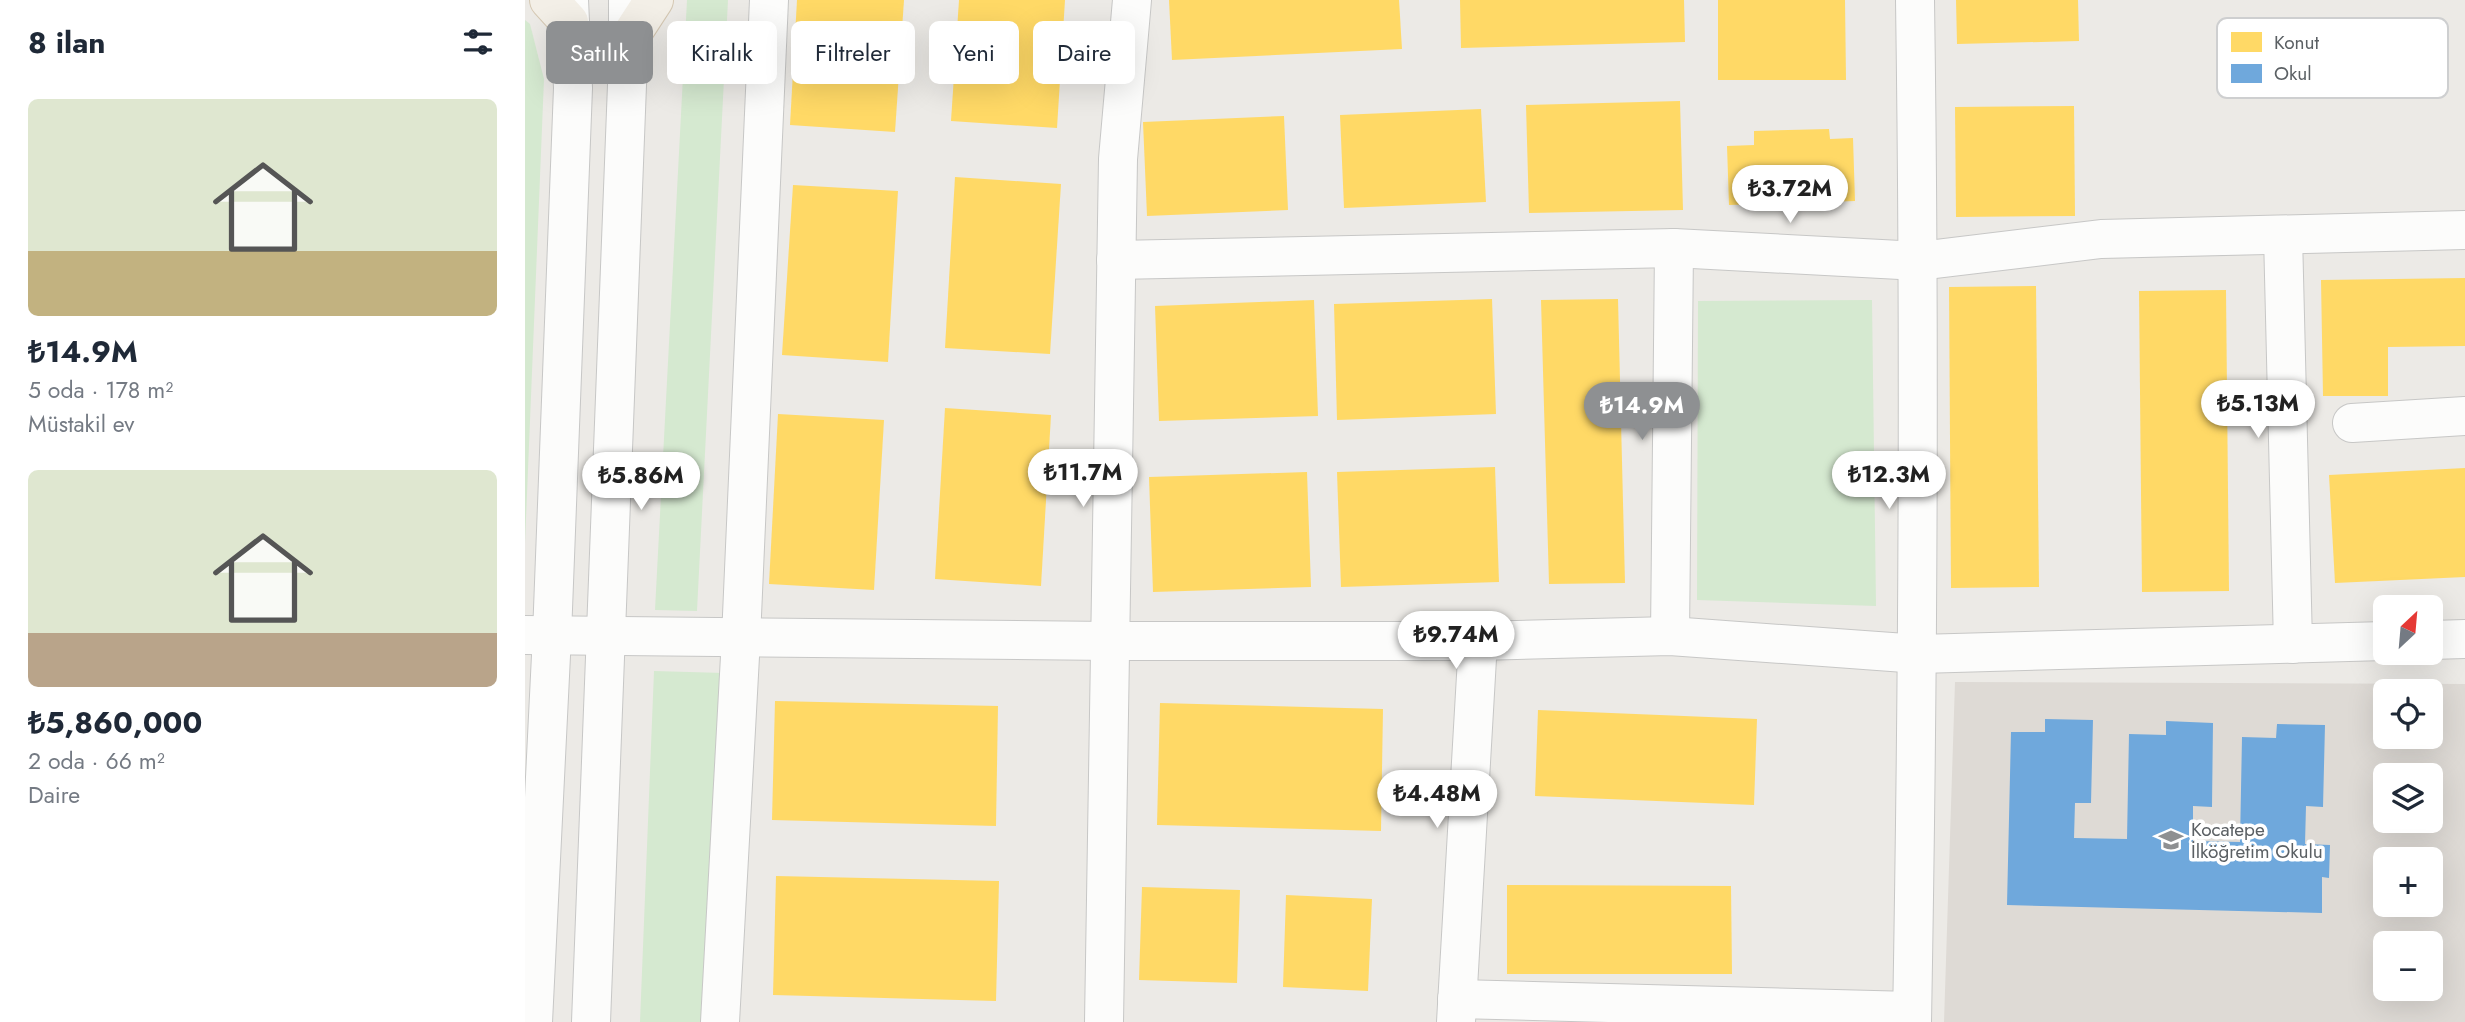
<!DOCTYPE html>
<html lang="tr">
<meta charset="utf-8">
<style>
:root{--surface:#fff;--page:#f2f2f3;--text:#1f2937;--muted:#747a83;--accent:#8e9092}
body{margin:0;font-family:Jost,sans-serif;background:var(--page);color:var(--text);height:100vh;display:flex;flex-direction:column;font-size:26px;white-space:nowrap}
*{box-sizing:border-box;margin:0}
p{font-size:23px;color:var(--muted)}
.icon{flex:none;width:38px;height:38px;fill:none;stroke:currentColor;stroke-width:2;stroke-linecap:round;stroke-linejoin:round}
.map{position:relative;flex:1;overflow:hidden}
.sheet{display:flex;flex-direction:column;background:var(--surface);width:525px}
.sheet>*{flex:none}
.guide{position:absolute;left:21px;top:21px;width:665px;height:63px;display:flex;gap:14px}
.needle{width:46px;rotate:26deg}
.tools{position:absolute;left:1848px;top:595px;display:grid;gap:14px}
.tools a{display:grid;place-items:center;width:70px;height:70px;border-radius:10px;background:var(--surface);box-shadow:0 7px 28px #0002;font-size:35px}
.price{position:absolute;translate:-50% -60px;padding:0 16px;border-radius:24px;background:#fff;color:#222;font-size:23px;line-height:46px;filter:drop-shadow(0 2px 4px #0008)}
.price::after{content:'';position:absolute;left:50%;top:42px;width:21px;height:16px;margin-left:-10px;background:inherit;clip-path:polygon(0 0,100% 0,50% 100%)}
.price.on{background:var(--accent);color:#fff}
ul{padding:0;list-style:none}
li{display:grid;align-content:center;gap:14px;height:371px;padding:0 28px}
li span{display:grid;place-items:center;height:217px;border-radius:10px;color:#555}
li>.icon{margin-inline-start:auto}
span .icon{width:126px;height:126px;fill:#fffc;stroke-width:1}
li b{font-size:30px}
h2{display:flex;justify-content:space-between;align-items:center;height:84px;padding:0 28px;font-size:30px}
.tag{padding:0 24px;border-radius:10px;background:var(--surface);box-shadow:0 7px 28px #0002;font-size:24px;line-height:63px}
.tag.on{background:var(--accent);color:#fff}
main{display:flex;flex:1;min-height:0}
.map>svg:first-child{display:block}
.education{fill:#dedad5;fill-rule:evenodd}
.green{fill:#d5e9d0}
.homes{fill:#ffd966}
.schools{fill:#6fa8dc}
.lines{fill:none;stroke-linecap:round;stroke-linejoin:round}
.minor-casing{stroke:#c7c7c6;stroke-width:40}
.major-casing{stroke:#d5c8b3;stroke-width:40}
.minor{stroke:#fcfcfb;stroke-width:38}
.major{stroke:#f3efe7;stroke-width:38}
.labels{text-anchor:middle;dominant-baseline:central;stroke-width:7;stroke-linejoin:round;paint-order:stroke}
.poi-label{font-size:19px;fill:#5b6064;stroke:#fff;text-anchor:start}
.key{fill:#fff;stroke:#cecfd0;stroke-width:2}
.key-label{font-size:19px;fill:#5b6064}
</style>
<main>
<section class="sheet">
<h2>8 ilan<svg class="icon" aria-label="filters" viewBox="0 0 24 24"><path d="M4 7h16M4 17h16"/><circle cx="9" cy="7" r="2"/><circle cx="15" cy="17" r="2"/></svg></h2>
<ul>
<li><span style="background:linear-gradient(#dfe7d0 70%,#c2b280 0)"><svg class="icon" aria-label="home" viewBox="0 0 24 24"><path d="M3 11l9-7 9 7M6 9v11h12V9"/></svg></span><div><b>₺14.9M</b><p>5 oda · 178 m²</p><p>Müstakil ev</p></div></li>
<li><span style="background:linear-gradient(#dfe7d0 75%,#b9a48a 0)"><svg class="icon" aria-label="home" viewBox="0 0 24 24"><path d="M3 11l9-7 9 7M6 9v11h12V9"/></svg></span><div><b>₺5,860,000</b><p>2 oda · 66 m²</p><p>Daire</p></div></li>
</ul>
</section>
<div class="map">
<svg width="1940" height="1022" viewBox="0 0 1940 1022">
<rect width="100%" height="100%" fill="#eceae6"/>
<path class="education" d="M1430,682l510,2v338h-521zM1860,691h46v46h-46zM1860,775h46v46h-46zM1860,859h46v46h-46zM1860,943h46v46h-46z"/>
<g class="green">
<path d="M162,0h41l-31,611 -42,-1z"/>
<path d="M0,20l5,4 14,55 -19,464z"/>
<path d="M1347,300l4,306 -179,-6 1,-299z"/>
<path d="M129,671l70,2 -10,349h-74z"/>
</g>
<g class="homes">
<path d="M272,0h107l-9,132 -105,-7z"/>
<path d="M434,0h106l-8,128 -106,-7z"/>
<path d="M644,0h230l3,49 -230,11z"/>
<path d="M935,0h224l1,42 -224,6z"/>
<path d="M1193,0h127l1,80h-128z"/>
<path d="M1431,0h122l1,41 -122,3z"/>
<path d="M1155,101l3,109 -154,3 -3,-108z"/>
<path d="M1549,106l1,110 -119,1 -1,-110z"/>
<path d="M956,109l5,93 -142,6 -4,-93z"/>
<path d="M759,116l4,94 -141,6 -4,-94z"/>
<path d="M1304,129l1,10 23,-1 2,63 -126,4 -2,-59 27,-1v-14z"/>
<path d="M430,177l106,7 -11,170 -105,-6z"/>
<path d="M268,185l105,6 -10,171 -106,-7z"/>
<path d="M1940,278v68l-77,1v49h-65l-2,-116z"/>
<path d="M1511,286l3,301 -88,1 -2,-301z"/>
<path d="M1701,290l3,301 -87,1 -3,-301z"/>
<path d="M967,299l4,115 -159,6 -3,-116z"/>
<path d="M1093,299l7,284 -76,1 -8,-284z"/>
<path d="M789,300l4,116 -159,5 -4,-115z"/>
<path d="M420,408l106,7 -10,171 -106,-7z"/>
<path d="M253,414l106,6 -10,170 -105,-6z"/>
<path d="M970,467l4,115 -158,5 -4,-115z"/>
<path d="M1940,468v109l-130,6 -6,-108z"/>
<path d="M782,472l4,115 -158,5 -4,-115z"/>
<path d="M250,701l223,5 -2,120 -224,-6z"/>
<path d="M635,703l223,6 -2,122 -224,-6z"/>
<path d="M1013,710l219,9 -3,86 -219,-9z"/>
<path d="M251,876l223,5 -3,120 -223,-6z"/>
<path d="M982,885l224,1 1,88h-225z"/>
<path d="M617,887l98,3 -3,93 -98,-3z"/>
<path d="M761,895l86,4 -4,92 -85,-4z"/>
</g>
<path class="schools" d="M1520,719l48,1 -2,83h-16l-1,35 53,1 2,-105 37,1v-14l47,2 -1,84 -19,-1v35l47,1 2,-105 34,1 1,-14 48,1 -2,82 -17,-1 -1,38 25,1 -1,33 -7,-1v36l-315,-8 4,-173h34z"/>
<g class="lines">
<g class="minor-casing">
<g id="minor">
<path d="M1758,235l10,409"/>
<path d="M591,260l558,-12 245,13 182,-22 364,-9"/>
<path d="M1827,423l113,-7"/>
<path d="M0,635l586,6h367l192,-5 249,18 466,-13"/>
<path d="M1145,636l4,-388"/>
<path d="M1906,640l34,-1"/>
<path d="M932,999l455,12"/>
<path d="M8,1022l19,-387 21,-547 -4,-88"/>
<path d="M66,1022l37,-963v-59"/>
<path d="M195,1022l21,-384 28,-638"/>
<path d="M579,1022l14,-863 14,-159"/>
<path d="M931,1022l22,-381"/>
<path d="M1387,1022c6,-341 8,-681 3,-1022"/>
</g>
</g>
<g class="major-casing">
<g id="major">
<path d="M24,0l20,22"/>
<path d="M103,40l26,-40"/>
</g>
</g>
<use href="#minor" class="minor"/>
<use href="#major" class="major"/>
</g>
<defs>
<g id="school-bare" transform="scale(1.89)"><path d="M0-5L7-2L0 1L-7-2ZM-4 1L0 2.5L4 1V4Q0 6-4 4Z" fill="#8e9092" stroke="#fff" stroke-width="2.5" paint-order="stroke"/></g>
</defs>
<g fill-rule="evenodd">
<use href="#school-bare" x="1646" y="840"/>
</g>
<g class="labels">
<g class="poi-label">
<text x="1666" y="829">Kocatepe<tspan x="1666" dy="22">İlköğretim Okulu</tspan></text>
</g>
</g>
<rect x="1692" y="18" width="231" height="80" rx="10" class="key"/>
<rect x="1706" y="32" width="31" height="20" fill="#ffd966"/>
<rect x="1706" y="64" width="31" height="19" fill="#6fa8dc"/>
<g class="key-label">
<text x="1749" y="49">Konut</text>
<text x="1749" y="80">Okul</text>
</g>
</svg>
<div class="tools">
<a><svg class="needle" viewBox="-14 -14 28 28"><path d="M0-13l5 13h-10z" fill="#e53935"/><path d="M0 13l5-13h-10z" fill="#747a83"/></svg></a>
<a><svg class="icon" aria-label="locate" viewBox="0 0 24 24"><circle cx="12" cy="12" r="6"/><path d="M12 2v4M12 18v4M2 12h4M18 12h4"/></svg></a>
<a><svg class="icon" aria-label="layers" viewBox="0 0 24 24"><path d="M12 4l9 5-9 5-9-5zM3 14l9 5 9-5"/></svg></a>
<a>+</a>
<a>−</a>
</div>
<b class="price" style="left:1265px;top:225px">₺3.72M</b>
<b class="price" style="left:1733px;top:440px">₺5.13M</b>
<b class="price on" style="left:1117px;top:442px">₺14.9M</b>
<b class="price" style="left:558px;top:509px">₺11.7M</b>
<b class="price" style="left:1364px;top:511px">₺12.3M</b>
<b class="price" style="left:116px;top:512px">₺5.86M</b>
<b class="price" style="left:931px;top:671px">₺9.74M</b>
<b class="price" style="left:912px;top:830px">₺4.48M</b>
<div class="guide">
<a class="tag on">Satılık</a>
<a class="tag">Kiralık</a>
<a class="tag">Filtreler</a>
<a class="tag">Yeni</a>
<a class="tag">Daire</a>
</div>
</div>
</main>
